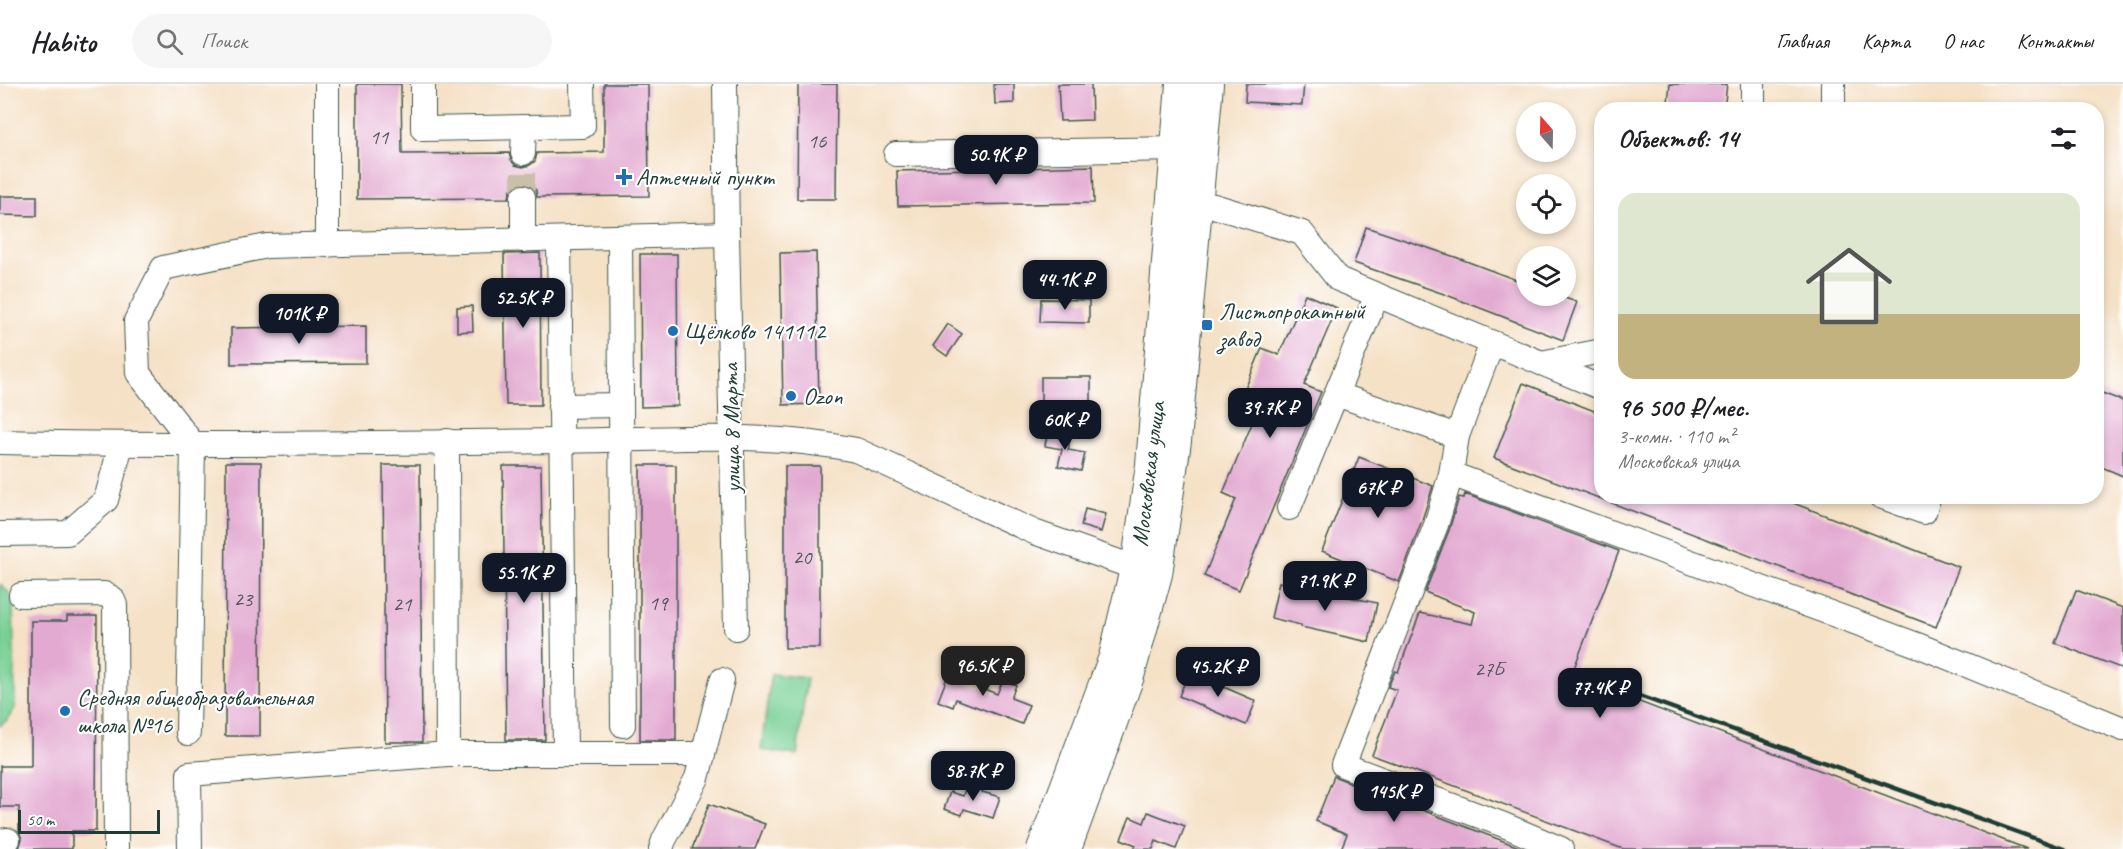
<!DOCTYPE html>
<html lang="ru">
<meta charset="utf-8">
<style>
:root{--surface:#fff;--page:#f6f6f6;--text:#202124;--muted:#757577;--line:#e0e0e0;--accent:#111827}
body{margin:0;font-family:Caveat,sans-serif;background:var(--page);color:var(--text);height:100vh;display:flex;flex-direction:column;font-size:22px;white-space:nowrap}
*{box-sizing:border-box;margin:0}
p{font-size:20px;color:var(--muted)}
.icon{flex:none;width:33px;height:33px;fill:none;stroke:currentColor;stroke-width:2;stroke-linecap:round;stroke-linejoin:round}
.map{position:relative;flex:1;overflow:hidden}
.drawer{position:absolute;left:1594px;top:18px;width:510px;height:402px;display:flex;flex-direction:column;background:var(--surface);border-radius:24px;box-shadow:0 3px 9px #0003}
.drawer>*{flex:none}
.needle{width:39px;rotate:340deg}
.tools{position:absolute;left:1516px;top:18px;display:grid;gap:12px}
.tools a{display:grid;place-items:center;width:60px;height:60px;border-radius:50%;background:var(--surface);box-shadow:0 3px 9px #0003;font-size:30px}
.scale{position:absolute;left:18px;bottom:15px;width:142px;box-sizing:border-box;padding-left:6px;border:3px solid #1f3d34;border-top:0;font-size:16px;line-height:21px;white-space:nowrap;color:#1f3d34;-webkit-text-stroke:4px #fff;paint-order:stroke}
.price{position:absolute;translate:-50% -51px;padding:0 14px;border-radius:12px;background:var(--accent);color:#fff;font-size:20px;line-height:39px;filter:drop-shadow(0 2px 3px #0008)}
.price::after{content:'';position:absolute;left:50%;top:36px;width:18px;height:14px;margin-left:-9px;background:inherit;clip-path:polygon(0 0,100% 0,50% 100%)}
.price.current{background:#222;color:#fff}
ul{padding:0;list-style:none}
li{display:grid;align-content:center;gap:12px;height:318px;padding:0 24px}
li span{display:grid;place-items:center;height:186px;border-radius:18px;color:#555}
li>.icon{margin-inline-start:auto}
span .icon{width:108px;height:108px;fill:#fffc;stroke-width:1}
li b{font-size:26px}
h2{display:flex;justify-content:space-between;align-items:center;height:72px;padding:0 24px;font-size:26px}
header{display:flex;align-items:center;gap:36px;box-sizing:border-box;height:84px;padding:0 30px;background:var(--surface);border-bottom:2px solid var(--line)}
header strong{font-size:28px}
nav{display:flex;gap:33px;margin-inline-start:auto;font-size:21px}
.search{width:420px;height:54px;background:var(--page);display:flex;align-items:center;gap:15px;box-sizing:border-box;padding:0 21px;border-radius:33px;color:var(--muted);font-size:22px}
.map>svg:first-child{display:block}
.green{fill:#78d095;stroke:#4c8664;stroke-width:1.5}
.building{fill:#e3aad1}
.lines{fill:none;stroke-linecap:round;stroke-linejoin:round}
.minor-tunnel{stroke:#cac0a9;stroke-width:24;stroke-dasharray:24 12;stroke-linecap:butt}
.minor-casing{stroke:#3f564a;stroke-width:26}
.major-casing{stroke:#3f564a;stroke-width:32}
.minor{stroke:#fff;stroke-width:24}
.major{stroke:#fff;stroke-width:30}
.rail{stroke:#1f3d34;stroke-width:4.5}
.poi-dot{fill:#1f6fb2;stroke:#fff;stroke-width:2}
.labels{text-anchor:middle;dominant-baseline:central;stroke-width:4.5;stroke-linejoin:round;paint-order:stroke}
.number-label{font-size:21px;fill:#50585b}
.poi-label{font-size:24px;fill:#1f3d34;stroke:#fff;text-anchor:start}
.street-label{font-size:24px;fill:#1f3d34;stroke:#fff}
</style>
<header>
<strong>Habito</strong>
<div class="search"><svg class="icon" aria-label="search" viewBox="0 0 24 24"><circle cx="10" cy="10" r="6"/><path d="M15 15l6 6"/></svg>Поиск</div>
<nav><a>Главная</a><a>Карта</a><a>О нас</a><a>Контакты</a></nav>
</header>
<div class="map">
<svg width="2123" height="765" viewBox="0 0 2123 765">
<rect width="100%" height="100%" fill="#fff"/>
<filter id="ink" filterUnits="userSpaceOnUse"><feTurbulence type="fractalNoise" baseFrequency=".0167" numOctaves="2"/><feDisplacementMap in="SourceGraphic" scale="12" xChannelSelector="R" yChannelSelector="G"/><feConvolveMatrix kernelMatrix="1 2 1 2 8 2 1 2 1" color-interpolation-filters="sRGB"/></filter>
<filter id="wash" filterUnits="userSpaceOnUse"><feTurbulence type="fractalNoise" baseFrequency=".008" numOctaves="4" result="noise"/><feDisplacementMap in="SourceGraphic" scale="24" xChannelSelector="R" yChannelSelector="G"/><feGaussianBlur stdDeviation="1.35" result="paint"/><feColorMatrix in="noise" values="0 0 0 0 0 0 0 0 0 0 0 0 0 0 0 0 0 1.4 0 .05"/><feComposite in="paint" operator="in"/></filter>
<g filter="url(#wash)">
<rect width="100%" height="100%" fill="#f5e1c6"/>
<g class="green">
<path d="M0,500l9,9 4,8 2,107 -8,12 -7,6z"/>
<path d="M771,590l36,4 -10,77 -36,-5z"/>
</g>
<g id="blocks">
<g class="building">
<path d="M357,0h44l1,70 107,-1 2,7 4,5 8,2 7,-2 5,-4 2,-8 67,-1v-68h44l1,112 -112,1 -1,-7 -5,-5 -9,-2 -7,2 -4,4 -2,9 -152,1z"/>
<path d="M798,0h39l-1,115h-39z"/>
<path d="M994,0h20v19l-19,1z"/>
<path d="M1058,0h33l1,36 -32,1z"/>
<path d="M1246,0h58l-2,21 -57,-3z"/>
<path d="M1670,0h57l-3,26h-57z"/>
<path d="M1093,82l1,37 -196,3 -1,-35z"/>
<path d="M0,112h37v20l-37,-1z"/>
<path d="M1366,143l92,31 69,26v12h31l19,6 -14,38 -119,-46 -90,-31z"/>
<path d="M816,168l3,152 -36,1 -3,-152z"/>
<path d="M540,169l1,152h-35l-2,-151z"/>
<path d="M640,170h37l1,152 -37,1z"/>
<path d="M1305,210l32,14 -33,77 17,7 -82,198 -35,-14 32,-77 -13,-6 33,-79 -18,-8 24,-58 17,7z"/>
<path d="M1041,215l48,1v23l-49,-1z"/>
<path d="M472,222l1,25 -16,1v-25z"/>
<path d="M948,240l14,10 -15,22 -14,-10z"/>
<path d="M366,242v37l-135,1v-36z"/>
<rect x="1041" y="293" width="50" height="28"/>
<path d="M1523,299l79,31v82h173l184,71 -23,60 -442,-169z"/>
<path d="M2097,307l26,10v75l-26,-11z"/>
<path d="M1048,346l23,5 -3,15 17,3 -4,18 -23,-5 4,-17 -17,-3z"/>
<path d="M1359,373l74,29 -11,34 -23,62 -77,-31z"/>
<path d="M226,378h35l-1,274h-35z"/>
<path d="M383,381h37l2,277h-37z"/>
<rect x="640" y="381" width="36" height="275"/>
<path d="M503,382h38l4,274h-39z"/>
<rect x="785" y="382" width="35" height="182"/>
<path d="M1465,410l154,57 -48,125 456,173h-404l-251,-94 25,-65 -9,-3 7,-16 3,1 22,-59 52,11 3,-12 -50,-20 24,-62 10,-33 5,1z"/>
<path d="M1085,425l21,5 -5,18 -20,-6z"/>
<path d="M1279,498l98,21 -8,39 -68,-15v-2l-30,-7z"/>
<path d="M2076,506l47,18v61l-68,-26z"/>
<path d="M67,532h30l-1,215h-24v18h-53l3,-10 -3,-8v-24h-19v-41h31v-145h36z"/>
<path d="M952,581l15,6 -4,10 34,13 6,-14 13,5 -5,13 18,7 -7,19 -66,-25 -3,8 -15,-6z"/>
<path d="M1189,588l67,29 -10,24 -67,-29z"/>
<path d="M1334,692l4,2 186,71h-183l6,-15 -31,-13z"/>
<path d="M967,698l16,5 -1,5 18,5 -7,21 -29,-9 -2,6 -18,-6 6,-17 13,4z"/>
<path d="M709,720l56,20 -10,25h-63z"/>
<path d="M1148,728l37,14 -9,23 -20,-8 -3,8h-19l2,-4 -15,-6 9,-22 14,6z"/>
</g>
</g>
</g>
<g filter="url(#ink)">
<use href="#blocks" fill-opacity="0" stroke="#3f564a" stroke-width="1.5"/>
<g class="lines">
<path class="minor-tunnel" d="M523,113v-44"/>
<g class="minor-casing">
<g id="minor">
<path d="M327,0v161"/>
<path d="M423,0v45l160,-3 -1,-42"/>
<path d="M725,0l2,150 9,394"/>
<path d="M1753,0v26"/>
<path d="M1833,0v26"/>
<path d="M523,69l1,-26"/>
<path d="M896,70l281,-5"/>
<path d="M1198,120l16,2 88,27 36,46 264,109"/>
<path d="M620,153l3,488"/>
<path d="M559,155l6,515h138"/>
<path d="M523,156v-43"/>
<path d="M1541,279l61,-12"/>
<path d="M1336,310l121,42 -6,38 469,172 203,83"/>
<path d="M560,322l61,-1"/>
<path d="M1457,352l35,-93"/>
<path d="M447,357l1,313"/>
<path d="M0,358c186,4 372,1 558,-1 99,-1 201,-11 298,9l178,82 102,36"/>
<path d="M1451,390l-15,51 -93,240 161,60 57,24"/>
<path d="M1880,412l44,16 5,-16"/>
<path d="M1289,424l88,-213"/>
<path d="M0,450l68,-1 38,-33 15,-55"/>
<path d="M21,511l83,-1 8,4 3,7 1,244"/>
<path d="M188,649l5,-289 -55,-71 -2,-52 27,-53 104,-22 460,-12"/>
<path d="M0,757l8,-1"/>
<path d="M190,765l-1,-75 259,-20h117"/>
<path d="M661,765l3,-9 33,-62 25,-98"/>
</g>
</g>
<g class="major-casing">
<g id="major">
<path d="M1042,765l72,-192 23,-96 14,-96 30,-381"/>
<path d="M1066,765l63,-173 28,-102 19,-133 32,-357"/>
</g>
</g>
<use href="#minor" class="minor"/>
<use href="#major" class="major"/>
<path class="rail" d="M1592,595l472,170"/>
</g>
</g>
<g class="poi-dot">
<path d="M621 84h6v6h6v6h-6v6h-6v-6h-6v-6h6z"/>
<rect x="1201" y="235" width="12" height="12" rx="3"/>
<circle cx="673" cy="247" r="6"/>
<circle cx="791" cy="312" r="6"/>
<circle cx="65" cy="627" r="6"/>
</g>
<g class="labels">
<g class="number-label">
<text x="379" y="53">11</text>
<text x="817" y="57">16</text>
<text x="802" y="473">20</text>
<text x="243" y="515">23</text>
<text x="658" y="519">19</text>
<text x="402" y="520">21</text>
<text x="1489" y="585">27Б</text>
</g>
<g class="poi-label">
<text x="636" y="93">Аптечный пункт</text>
<text x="1219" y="227">Листопрокатный<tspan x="1219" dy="28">завод</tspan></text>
<text x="685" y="247">Щёлково 141112</text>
<text x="803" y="312">Ozon</text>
<text x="77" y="613">Средняя общеобразовательная<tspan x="77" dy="28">школа №16</tspan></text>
</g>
<g class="street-label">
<text transform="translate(731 344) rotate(-91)">улица 8 Марта</text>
<text transform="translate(1148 390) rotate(-83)">Московская улица</text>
</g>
</g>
</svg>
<div class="tools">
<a><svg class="needle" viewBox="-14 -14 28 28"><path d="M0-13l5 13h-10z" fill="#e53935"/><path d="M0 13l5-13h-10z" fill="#757577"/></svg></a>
<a><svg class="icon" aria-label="locate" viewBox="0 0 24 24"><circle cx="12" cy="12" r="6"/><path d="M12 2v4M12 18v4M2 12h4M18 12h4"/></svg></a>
<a><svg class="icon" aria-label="layers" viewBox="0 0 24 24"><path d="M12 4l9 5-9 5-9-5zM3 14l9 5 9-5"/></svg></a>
</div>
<div class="scale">50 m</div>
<b class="price" style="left:996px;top:102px">50.9K ₽</b>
<b class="price" style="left:1065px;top:227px">44.1K ₽</b>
<b class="price" style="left:523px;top:245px">52.5K ₽</b>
<b class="price" style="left:299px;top:261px">101K ₽</b>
<b class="price" style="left:1270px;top:355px">39.7K ₽</b>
<b class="price" style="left:1065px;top:367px">60K ₽</b>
<b class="price" style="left:1378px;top:435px">67K ₽</b>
<b class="price" style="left:524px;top:520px">55.1K ₽</b>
<b class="price" style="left:1325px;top:528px">71.9K ₽</b>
<b class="price current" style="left:983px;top:613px">96.5K ₽</b>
<b class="price" style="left:1218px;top:614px">45.2K ₽</b>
<b class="price" style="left:1600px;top:635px">77.4K ₽</b>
<b class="price" style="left:973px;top:718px">58.7K ₽</b>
<b class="price" style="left:1394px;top:739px">145K ₽</b>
<section class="drawer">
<h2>Объектов: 14<svg class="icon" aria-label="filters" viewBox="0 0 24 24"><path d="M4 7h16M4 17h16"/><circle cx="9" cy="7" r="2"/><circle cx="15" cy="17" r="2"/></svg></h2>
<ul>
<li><span style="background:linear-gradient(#dfe7d0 65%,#c2b280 0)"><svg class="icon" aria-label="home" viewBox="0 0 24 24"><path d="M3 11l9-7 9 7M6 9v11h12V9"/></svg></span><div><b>96 500 ₽/мес.</b><p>3-комн. · 110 m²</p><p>Московская улица</p></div></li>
</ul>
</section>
</div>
